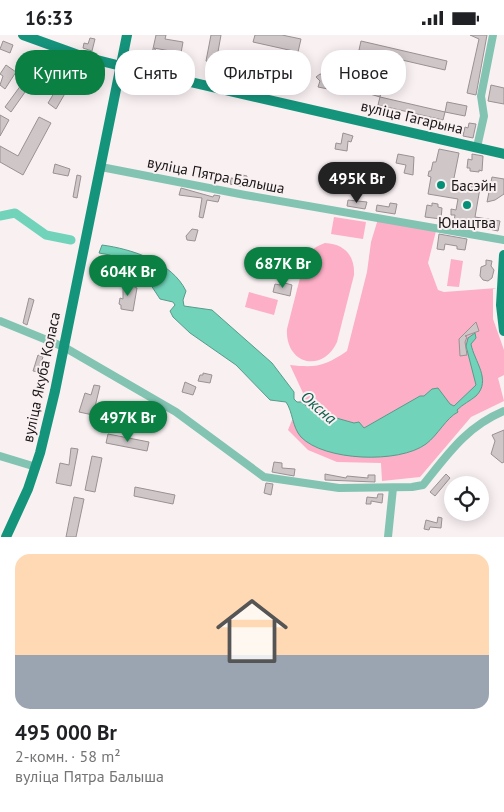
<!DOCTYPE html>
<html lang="ru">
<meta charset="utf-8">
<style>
:root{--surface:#fff;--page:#f6f6f6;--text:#202124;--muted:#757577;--line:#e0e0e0;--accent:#0b8043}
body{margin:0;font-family:"PT Sans",sans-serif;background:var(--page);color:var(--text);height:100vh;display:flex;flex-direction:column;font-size:19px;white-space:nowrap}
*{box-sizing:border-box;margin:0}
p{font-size:16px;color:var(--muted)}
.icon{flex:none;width:28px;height:28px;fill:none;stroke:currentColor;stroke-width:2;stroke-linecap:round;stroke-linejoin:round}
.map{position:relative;height:502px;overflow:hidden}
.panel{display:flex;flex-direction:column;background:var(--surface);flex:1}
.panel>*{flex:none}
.top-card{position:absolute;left:15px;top:15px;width:475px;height:45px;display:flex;gap:10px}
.fabs{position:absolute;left:444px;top:441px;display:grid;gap:10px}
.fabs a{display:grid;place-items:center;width:45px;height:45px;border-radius:50%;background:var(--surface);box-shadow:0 2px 12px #0003;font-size:25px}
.price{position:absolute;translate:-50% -42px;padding:0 11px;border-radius:18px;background:var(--accent);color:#fff;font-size:16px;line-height:32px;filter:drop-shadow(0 1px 2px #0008)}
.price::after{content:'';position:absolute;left:50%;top:30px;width:15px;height:11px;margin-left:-8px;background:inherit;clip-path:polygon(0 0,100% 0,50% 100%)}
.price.selected{background:#222;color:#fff}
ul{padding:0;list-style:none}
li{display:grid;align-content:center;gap:10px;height:265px;padding:0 15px}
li+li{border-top:1px solid var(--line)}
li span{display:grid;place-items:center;height:155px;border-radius:15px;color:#555}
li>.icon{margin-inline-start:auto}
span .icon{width:90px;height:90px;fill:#fffc;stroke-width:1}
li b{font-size:21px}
.chip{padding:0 18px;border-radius:20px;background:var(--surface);box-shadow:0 2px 12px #0003;font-size:18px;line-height:45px}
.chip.selected{background:var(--accent);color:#fff}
.status{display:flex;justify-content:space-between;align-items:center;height:35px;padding:0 25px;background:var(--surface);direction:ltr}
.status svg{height:14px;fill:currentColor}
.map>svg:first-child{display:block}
.green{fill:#fcafc6}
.water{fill:#71d3ba;stroke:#579b89}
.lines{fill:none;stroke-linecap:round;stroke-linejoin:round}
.river{stroke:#71d3ba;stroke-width:9}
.building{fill:#cfc6c8;stroke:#999193}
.minor{stroke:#82c3b2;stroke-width:8}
.major{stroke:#15947c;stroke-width:10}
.poi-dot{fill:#068f77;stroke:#f9f0f2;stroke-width:2}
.labels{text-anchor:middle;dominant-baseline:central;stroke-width:4;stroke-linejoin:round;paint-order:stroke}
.street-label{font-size:15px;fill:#1b1718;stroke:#f9f0f2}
.poi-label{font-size:15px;fill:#1b1718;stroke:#f9f0f2;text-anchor:start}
.water-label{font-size:16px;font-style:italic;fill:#0f6050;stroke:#f9f0f2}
</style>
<div class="status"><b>16:33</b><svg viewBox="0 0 49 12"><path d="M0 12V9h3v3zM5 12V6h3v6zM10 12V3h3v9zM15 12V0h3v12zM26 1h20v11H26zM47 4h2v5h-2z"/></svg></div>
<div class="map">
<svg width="504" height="502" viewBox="0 0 504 502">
<rect width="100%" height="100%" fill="#f9f0f2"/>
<g class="green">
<path d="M334,182l32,5 -3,17 -32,-5z"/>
<path d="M378,184l58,12 -8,32 10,27 6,2 53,-4 -4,1v30l11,31v25l-6,3 6,23 -33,16 -51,60 -38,4 -1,-18 -44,-1 -29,-12 -20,-20 15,-37 -13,-28c27,3 35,1 57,-14l20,-79 4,-30z"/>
<path d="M325,208c20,1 30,13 29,32l-17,67c-15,32 -52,22 -50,-13l17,-67c5,-11 10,-15 21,-19z"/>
<path d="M451,224l12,2 -4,26 -12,-1z"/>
<path d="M249,257l29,8 -4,15 -29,-8z"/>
</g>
<path class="water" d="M102,210c30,4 70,17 84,46l-3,9 1,6 28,4 60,53 22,29v7l3,3h4l14,10 39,11 5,-1 5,6 56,-32h4l8,-7 6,-1 12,16 4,2 22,-21 -10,-39 2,-8 7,-5 1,5 -5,6c3,17 21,36 5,52 -6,5 -13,8 -19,14l1,2c-12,6 -20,23 -32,32 -27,20 -102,17 -125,-7 -9,-10 -8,-25 -15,-35l-16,-2 -34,-35 -46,-32 -17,-16 -3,-6 5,-6 -2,-3 -13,-3 -15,-23 -35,-21 -11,-2z"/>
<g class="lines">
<path class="river" d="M0,181l15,-3 31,22 25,5"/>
</g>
<g class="building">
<path d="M156,0h10l-1,4 18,3 -2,11 -27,-5 6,7 -1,4 -8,-1z"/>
<path d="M211,0h10l-5,28 -10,-2z"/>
<path d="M255,0h27l19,4 -3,13 -45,-10z"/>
<path d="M470,0h17l-11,60 -9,-2 12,-54z"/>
<path d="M90,3l5,1 -3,12 -9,-3 1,-5 4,1z"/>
<path d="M3,6l10,4 -3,8 -10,-4z"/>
<path d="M361,6l86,20 -2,9 -86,-20z"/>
<path d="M29,21l17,6 -3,9 -11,-3 -1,3 -6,-2z"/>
<path d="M6,30l10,7 -11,17 -5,-4 3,-9 -3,-2z"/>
<path d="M238,30l54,12 -2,9 -54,-12z"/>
<path d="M320,39l22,4 1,4 -4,3 -1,6 -20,-4 2,-6 -4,-4z"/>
<path d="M374,41l10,3 -4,18 -10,-3z"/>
<path d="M24,46l6,4 -19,27 -6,-5z"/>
<path d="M149,47l10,2 -2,8 -10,-2z"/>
<path d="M59,50l8,5 -11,19 -8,-6z"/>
<path d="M491,50l13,3v16l-16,-3z"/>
<path d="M380,62l65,15 -2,8 -65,-15z"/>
<path d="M447,67l20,4 -2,10 -20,-4z"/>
<path d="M0,80l9,5 -9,16z"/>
<path d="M39,82l12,6 -28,52 -23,-13v-16l18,10z"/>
<path d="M469,88l7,1 -3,14 -10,-2 2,-9 3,1z"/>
<path d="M343,98l10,3 -2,6 -3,-1 -1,10 -12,-2 1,-6 5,1z"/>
<path d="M439,114l20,4 -6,30 27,5 -5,29 25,4 -2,10 -44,-10 1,-6h-4v-6l5,1 2,-11 -30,-5 3,-17 -3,-1 1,-5h2l2,-9h3z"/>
<path d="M398,119l16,3 -1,18 -9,-2 2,-8 -10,-2z"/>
<path d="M472,119l11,2 -1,15 -3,-1v2l-9,-1v-3h-3l1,-9 4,1z"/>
<path d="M55,129l15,5 -2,7 -15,-3z"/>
<path d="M238,139l9,2 -2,11 -15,-3 1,-6 6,1z"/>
<path d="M77,140l4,1 -4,22 -4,-1z"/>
<path d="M492,142l12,2v15l-9,6 -8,2z"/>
<path d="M181,153l32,9 1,-2 6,1 -2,6 -11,-2 -4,18 -4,-1 3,-19 -23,-3z"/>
<path d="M348,165l19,2 -2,7 -18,-3z"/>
<path d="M390,168l7,1 -2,10 -19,-3 1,-6 12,2z"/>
<path d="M432,168l6,1v3l4,1 -1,11 -16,-2 2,-12 5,1z"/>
<path d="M192,194l6,1 -3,11 -8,-1 -1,-4z"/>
<path d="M439,199l28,5 -2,11 -8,-1v-3l-12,-2 -1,6 -7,-1z"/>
<path d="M248,218l16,4 -2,9 -6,-1v3l-10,-5z"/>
<path d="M486,225l6,1 -1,5 3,4 -2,8 -4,3 -5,-1 -3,-4 1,-9 5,-2z"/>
<path d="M281,247l11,3 -2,11 -17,-4 2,-8 5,1z"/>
<path d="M126,248l11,5 -4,23 -12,-2v-4l-2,-1 1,-6 3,1v-14z"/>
<path d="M29,263l5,2 -7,25 -4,-2z"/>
<path d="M476,287l3,9 -14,5 2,1 -2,5 2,13 -7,1 -1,-17z"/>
<path d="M38,320l5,2 -5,15 -5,-1z"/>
<path d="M203,338l9,2 -2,8 -12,-2 2,-6h3z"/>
<path d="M185,347l11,5 -3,8 -11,-3z"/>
<path d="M94,350l6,1 -7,29 -14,-3 6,-19 6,2z"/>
<path d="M504,395v32l-2,1 -11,-9 4,-13 -3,-6z"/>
<path d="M108,399l41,8 -2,9 -41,-8z"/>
<path d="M71,413l7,1 -7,37 -15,-3 4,-20 9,2z"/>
<path d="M92,421l10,2 -7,34 -10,-2z"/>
<path d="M274,427l8,1v5l13,1 -1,7 -22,-4z"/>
<path d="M325,439l21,4 1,-2 21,2v-3h7v7l-50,-2z"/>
<path d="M446,439l4,4 -15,18 -5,-4z"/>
<path d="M266,448l7,1 -2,11 -7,-2z"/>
<path d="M135,452l40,8 -2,9 -39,-8z"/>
<path d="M378,459h5l-1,9 -11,-2v3h-5l1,-7 10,1z"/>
<path d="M74,462l10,2 -8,38h-10z"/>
<path d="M438,482l4,1 -1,10 -11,-1 -1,3 -5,-1 2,-9 11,3z"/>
</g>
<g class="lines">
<g class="minor">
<path d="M477,112l7,-31 -3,-20 12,-61"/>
<path d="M101,132l144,28 259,45"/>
<path d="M0,286l64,26 112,65 88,65 75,11 73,-1 11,-2c25,-31 43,-58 81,-74"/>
<path d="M0,421l36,11"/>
<path d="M388,502l5,-49"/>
</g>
<g class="major">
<path d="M23,0l58,21 40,10 383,88"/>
<path d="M504,220l-3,50 3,26"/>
<path d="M6,502l22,-48 12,-36 15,-62 72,-356"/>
</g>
</g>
<g class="poi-dot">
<circle cx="441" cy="150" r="5"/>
<circle cx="467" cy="170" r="5"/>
</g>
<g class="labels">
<g class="street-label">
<text transform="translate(412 82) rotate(13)">вуліца Гагарына</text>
<text transform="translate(216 140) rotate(11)">вуліца Пятра Балыша</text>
<text transform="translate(41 342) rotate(-78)">вуліца Якуба Коласа</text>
</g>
<g class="poi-label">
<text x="451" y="150">Басэйн</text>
<text x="467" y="187" text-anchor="middle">Юнацтва</text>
</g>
<g class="water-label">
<text transform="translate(319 372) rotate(41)">Оксна</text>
</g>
</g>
</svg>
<div class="fabs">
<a><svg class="icon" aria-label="locate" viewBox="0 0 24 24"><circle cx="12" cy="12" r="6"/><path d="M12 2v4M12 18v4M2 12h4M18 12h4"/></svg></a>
</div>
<b class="price selected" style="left:357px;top:169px">495K Br</b>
<b class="price" style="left:283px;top:254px">687K Br</b>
<b class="price" style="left:128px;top:262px">604K Br</b>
<b class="price" style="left:128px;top:408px">497K Br</b>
<div class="top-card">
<a class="chip selected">Купить</a>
<a class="chip">Снять</a>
<a class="chip">Фильтры</a>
<a class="chip">Новое</a>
</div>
</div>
<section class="panel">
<ul>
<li><span style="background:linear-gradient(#ffd9b3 65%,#9aa5b1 0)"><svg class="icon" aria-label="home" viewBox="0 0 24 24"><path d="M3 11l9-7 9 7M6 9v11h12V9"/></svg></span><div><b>495 000 Br</b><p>2-комн. · 58 m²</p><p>вуліца Пятра Балыша</p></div></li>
</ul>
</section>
